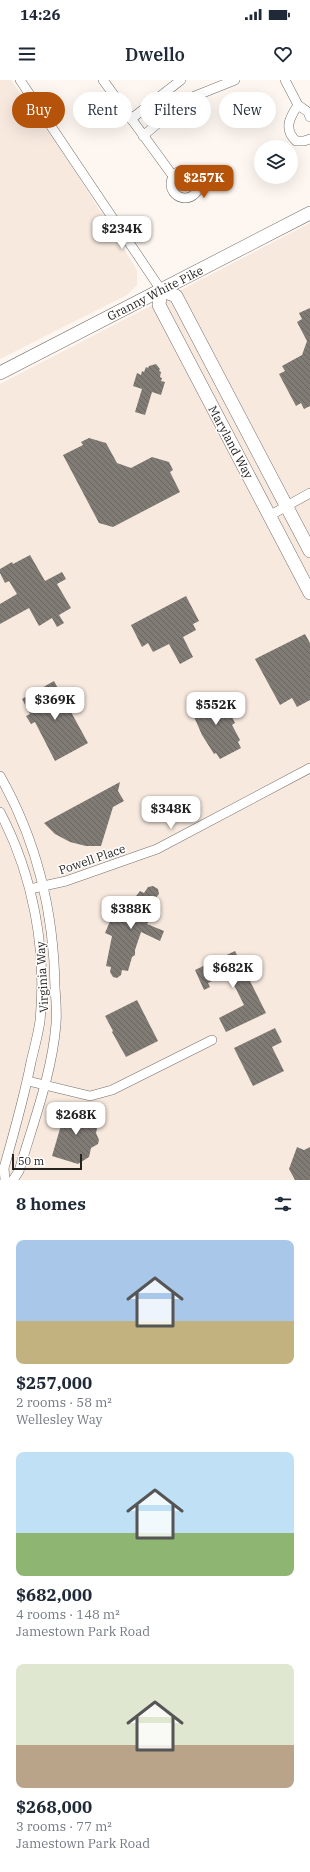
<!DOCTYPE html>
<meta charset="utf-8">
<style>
:root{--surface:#fff;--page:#f6f6f7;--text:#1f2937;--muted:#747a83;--accent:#b45309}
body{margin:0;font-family:"IBM Plex Serif",serif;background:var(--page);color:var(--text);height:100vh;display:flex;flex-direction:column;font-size:15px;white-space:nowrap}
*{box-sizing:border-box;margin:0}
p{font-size:13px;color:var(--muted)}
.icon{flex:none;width:22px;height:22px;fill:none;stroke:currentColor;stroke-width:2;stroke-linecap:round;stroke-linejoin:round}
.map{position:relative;height:1100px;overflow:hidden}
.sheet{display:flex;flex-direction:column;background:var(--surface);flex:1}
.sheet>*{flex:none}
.banner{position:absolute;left:12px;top:12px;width:286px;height:36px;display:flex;gap:8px}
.buttons{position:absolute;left:254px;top:60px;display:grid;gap:8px}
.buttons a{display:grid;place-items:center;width:44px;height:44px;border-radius:50%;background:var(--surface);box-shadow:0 4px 16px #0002;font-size:20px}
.scale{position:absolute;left:12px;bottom:10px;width:70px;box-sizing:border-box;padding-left:4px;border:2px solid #262421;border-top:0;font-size:11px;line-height:14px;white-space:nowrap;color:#262421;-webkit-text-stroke:3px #fff;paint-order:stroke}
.price{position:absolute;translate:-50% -34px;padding:0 9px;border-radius:8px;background:#fff;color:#222;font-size:13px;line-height:26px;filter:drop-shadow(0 1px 2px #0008)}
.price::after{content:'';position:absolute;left:50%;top:24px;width:12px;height:9px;margin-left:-6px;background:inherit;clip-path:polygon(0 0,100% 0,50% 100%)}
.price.current{background:var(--accent);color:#fff}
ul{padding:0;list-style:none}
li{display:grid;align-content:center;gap:8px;height:212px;padding:0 16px}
li span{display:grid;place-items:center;height:124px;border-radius:8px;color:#555}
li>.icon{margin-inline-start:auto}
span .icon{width:72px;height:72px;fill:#fffc;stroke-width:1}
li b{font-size:17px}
h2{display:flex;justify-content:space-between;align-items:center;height:48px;padding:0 16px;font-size:17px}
.tag{padding:0 14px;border-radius:18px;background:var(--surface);box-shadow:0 4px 16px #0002;font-size:14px;line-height:36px}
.tag.current{background:var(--accent);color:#fff}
.status{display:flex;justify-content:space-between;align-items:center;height:28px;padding:0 20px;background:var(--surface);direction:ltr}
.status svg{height:11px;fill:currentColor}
header{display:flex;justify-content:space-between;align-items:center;height:52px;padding:0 16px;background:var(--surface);font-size:18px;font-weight:600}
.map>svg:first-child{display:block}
.built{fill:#f7e9de}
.building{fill:url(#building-back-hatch)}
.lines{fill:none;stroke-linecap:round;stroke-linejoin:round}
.street-casing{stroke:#756f6a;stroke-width:10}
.secondary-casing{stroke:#756f6a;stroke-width:14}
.street{stroke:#fff;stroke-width:9}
.secondary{stroke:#fff;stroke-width:13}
.labels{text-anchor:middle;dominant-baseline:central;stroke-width:3;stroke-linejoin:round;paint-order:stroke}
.street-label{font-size:12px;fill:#262421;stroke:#fff}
</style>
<div class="status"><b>14:26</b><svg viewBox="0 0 49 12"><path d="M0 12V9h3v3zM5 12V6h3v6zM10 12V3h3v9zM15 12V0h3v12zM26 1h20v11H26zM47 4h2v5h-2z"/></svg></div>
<header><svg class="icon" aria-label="menu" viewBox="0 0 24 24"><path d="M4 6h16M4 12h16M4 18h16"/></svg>Dwello<svg class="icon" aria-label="heart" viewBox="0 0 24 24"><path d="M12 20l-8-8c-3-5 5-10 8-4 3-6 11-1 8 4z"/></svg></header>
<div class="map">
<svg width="310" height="1100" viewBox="0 0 310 1100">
<defs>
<pattern id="building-back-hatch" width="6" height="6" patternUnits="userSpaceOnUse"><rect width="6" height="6" fill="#817b76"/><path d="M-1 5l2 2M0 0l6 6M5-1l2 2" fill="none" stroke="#696560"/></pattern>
</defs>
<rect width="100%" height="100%" fill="#fef7f1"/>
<g class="built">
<path d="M0,0h11l53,74 73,116v15l-10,10 -127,64z"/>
<path d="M310,143v957h-310v-796z"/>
</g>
<g class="building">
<path d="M310,228v98l-6,3 -3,-6 -5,3 -17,-32 6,-3 -3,-5 20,-11 5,-14 -10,-19 5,-3 -3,-6z"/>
<path d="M156,284l4,5 -1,2 2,1 -1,5 2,1 -1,3 4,1 -4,13 -9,-3 -7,23 -10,-3 7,-23 -9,-3 4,-13 4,2 1,-4 2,1 2,-5 2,1 1,-2z"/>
<path d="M89,358l17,5 11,20 14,5 21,-11 17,5 4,8 -3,2 10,20 -67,35 -14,-4 -36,-68 20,-10 -2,-3z"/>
<path d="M30,475l15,26 17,-9 4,7 -9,5 14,24 -12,7 5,8 -7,4 -5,-9 -13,8 -10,-18 -29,16v-20l17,-10 -8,-13 -4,2 -5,-10v-4l12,-7 1,2z"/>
<path d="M186,516l13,25 -6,3 3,6 -13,7 10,20 -13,7 -11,-20 -16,8 -5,-9 -6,4 -11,-22z"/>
<path d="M305,554l5,9v57l-13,7 -5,-9 -12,7 -25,-46z"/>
<path d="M54,601l34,62 -33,18 -20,-39 -4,2 -5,-8 4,-2 -8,-15z"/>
<path d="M212,612l3,6 2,-1 8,16 3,-2 4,6 3,6 -3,2 8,15 -2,2 3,6 -21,11 -4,-6 -2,1 -12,-19 -11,-25 3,-1 -4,-6z"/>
<path d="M120,702l-2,9 6,10 -11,6 -12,39h-15l-16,-4 -15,-8 -11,-11z"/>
<path d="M153,806l5,3 1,5 -5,6 5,3 -12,21 17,7 -4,10 -19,-9 -6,18v5l-3,2 -4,14 -6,-1 -1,5 -4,3 -4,-1 -3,-5 1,-5 -5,-1 6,-30 -7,-3 9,-21 7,3 19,-24 4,2 4,-6z"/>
<path d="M235,871l31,62 -40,19 -7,-14 25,-13 -16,-32 -20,10 2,4 -6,3 -9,-20z"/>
<path d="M137,920l21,41 -32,16 -14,-25 1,-1 -8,-15z"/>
<path d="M275,948l7,14 -10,5 12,24 -31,15 -19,-38z"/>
<path d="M67,1025l25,8 6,11 -2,9 3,7 -1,4 -7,4 -2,9 -11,7 -26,-8z"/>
<path d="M297,1067l7,3 6,-3v33h-15l-6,-11z"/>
</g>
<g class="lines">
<g class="street-casing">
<g id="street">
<path d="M20,0l141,210"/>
<path d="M103,0l70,96"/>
<path d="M285,0l13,25 10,7 2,5"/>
<path d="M298,25c-8,12 -15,24 -2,36h8l6,-2"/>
<path d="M131,39l50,-39"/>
<path d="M143,56l42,-36 50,-20"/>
<circle cx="185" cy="104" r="14"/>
<path d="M269,436l41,-23"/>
<path d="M0,696c37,65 54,138 55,212 1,12 2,24 1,36 -4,50 -23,99 -37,147l-6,9"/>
<path d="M0,732c33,63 47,137 40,209 -2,14 -6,28 -9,41 -7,36 -17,71 -27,106l1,12"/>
<path d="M30,809l36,-8 91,-32 153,-81"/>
<path d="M28,1001l62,15 22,-6 100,-50"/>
</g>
</g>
<g class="secondary-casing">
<g id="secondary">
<path d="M161,210l-2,15 151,288"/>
<path d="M161,210l15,6 134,255"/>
<path d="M0,293l310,-160"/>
</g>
</g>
<use href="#street" class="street"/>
<use href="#secondary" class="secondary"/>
</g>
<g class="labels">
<g class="street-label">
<text transform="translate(155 213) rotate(-27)">Granny White Pike</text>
<text transform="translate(231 362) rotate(62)">Maryland Way</text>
<text transform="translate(92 779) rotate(-19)">Powell Place</text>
<text transform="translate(42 897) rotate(-93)">Virginia Way</text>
</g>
</g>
</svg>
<div class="buttons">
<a><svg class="icon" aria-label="layers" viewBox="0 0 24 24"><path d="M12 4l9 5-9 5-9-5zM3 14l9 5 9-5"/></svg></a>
</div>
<div class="scale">50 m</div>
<b class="price current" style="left:204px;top:119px">$257K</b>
<b class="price" style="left:122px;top:170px">$234K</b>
<b class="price" style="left:55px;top:641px">$369K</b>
<b class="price" style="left:216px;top:646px">$552K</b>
<b class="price" style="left:171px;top:750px">$348K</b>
<b class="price" style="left:131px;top:850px">$388K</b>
<b class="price" style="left:233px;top:909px">$682K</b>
<b class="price" style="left:76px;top:1056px">$268K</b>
<div class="banner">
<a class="tag current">Buy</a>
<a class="tag">Rent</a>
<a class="tag">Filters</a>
<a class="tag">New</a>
</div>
</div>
<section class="sheet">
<h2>8 homes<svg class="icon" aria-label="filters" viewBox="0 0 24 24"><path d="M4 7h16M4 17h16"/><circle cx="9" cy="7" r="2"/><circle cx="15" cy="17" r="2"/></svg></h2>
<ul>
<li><span style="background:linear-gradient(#a9c7e8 65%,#c2b280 0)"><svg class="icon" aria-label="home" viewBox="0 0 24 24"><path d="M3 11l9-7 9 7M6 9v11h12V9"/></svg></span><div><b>$257,000</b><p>2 rooms · 58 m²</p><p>Wellesley Way</p></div></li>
<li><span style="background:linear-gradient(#bfe0f5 65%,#8fb573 0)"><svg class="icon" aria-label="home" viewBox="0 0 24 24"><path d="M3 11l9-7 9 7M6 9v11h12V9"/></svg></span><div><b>$682,000</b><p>4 rooms · 148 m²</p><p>Jamestown Park Road</p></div></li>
<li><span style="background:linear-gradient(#dfe7d0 65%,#b9a48a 0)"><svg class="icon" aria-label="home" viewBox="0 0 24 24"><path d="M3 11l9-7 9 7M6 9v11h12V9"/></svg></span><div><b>$268,000</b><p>3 rooms · 77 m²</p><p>Jamestown Park Road</p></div></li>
</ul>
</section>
